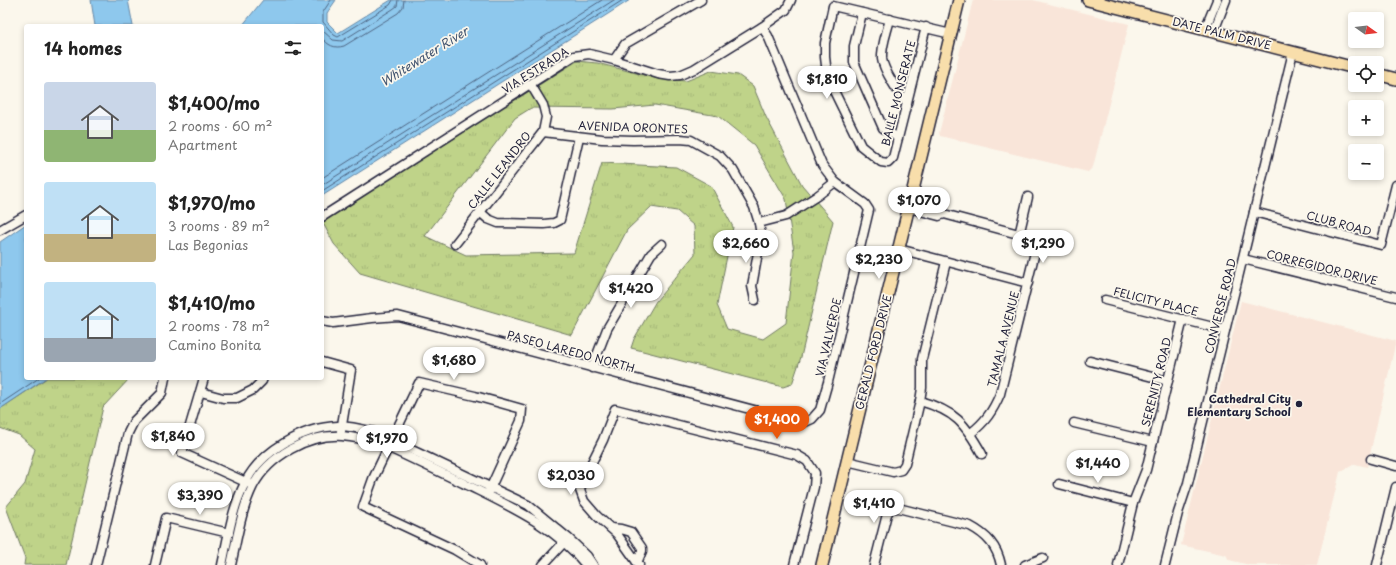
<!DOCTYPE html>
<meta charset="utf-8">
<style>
:root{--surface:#fff;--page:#f2f2f2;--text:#222;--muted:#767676;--accent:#ea580c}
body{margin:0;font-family:"Playpen Sans",sans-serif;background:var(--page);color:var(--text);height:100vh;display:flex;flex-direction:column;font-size:15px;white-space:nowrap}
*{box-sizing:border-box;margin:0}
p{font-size:13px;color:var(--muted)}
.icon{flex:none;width:22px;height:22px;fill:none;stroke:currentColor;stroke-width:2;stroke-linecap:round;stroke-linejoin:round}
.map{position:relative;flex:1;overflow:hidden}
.panel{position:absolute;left:24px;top:24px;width:300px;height:356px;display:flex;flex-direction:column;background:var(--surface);border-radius:4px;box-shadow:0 2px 6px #0003}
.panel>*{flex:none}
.needle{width:26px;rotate:104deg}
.tools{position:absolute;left:1348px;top:12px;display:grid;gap:8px}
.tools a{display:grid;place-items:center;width:36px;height:36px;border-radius:4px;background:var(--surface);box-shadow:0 2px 6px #0003;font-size:20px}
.price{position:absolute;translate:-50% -34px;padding:0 9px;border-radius:14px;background:#fff;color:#222;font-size:13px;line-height:26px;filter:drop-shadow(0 1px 2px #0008)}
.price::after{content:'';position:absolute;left:50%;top:24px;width:12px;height:9px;margin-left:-6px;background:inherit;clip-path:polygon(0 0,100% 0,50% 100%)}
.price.selected{background:var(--accent);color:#fff}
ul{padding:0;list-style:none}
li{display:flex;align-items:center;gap:12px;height:100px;padding:0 20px}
li span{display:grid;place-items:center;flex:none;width:112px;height:80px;border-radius:4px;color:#555}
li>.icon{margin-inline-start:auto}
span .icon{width:48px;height:48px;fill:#fffc;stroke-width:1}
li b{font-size:17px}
h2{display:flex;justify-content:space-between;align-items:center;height:48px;padding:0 20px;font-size:17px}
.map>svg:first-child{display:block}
.built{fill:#f9e5d9}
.grass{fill:url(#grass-tufts);stroke:#707a62;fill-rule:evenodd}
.water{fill:#8ec8ed;stroke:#6386a6}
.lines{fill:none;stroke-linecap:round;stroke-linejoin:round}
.shore{stroke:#4d6482;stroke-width:1}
.minor-casing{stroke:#22223b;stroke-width:11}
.major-casing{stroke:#22223b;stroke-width:14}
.minor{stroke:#fbf7ec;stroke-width:8}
.major{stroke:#f8deab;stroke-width:11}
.poi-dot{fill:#22223b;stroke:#fbf7ec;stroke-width:1.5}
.labels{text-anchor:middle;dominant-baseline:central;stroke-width:3.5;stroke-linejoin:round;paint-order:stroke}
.street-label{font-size:11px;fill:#22223b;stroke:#fbf7ec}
.poi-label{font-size:11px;font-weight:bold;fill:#22223b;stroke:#fbf7ec;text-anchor:end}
.water-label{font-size:12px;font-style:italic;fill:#425470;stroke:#fbf7ec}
</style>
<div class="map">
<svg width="1396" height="565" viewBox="0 0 1396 565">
<defs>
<pattern id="grass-tufts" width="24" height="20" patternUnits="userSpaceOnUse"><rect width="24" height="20" fill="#bfd389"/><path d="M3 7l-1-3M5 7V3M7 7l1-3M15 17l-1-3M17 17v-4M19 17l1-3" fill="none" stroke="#a4b577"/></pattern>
</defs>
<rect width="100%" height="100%" fill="#fbf7ec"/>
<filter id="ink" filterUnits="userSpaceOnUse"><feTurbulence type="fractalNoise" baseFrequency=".025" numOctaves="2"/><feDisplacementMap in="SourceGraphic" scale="8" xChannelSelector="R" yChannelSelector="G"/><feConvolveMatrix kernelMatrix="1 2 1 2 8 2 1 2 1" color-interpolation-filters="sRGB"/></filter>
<g filter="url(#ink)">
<g class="built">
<path d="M973,0h60l96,24 -36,143 -5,5 -148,-36 -1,-3z"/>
<path d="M1241,301l155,40 -29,126 -12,-3 -15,8 -23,93h-67l-21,-5 -3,-5 -45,-10z"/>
</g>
<g class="grass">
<path d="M577,61l20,2 62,16 27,2 25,-10 27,4 15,11 13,31 36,68 31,36 -32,136 -9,27 -9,3 -152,-39 3,-9 22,-38 39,-47 -1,-28 -17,-15 -26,-4 -24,23 -55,105 -212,-62 -26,-29 -10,-19h-2v-12l6,5zM655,105l63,11 36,29 32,54 8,53 -8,71 -23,16 -36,-10 -10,-24 16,-78 -22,-41 -35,-19 -74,-4 -28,90 -108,2 -41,-19 90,-118 16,-10 82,1z"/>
<path d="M47,378h83l-27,29 -37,158h-42l1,-7 -19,-51 19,-23 10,-35 -16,-14 -19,-7v-19z"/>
</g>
<g class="water">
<path d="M91,0h37l5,26h-38z"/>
<path d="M263,0h73l-9,13v9l11,11 53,-33h239l-308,196v-170h-80z"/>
<path d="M26,224v154h20l-46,31v-167z"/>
</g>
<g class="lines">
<g class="shore">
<path d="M331,0l-8,12v10l11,13 4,2 52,-32 3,-5"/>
<path d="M322,30l11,10 9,1 51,-32 4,-3 1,-6"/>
<path d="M322,38c6,7 12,11 22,8l54,-33 5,-6 1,-7"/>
<path d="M322,178l280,-178"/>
<path d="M322,185l292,-185"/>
<path d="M322,191l301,-191"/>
<path d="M0,404l39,-26"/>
</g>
<g class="minor-casing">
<g id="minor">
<path d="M862,13l-8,33v16l29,66 15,10"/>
<path d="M890,19c-3,13 -9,27 -8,40 1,10 18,37 25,44"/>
<path d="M926,27l-33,131 -5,5 -7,-1 -20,-16 -27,-55 -7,-17 -2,-17v-14l8,-37 118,28"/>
<path d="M1205,29l12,-29"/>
<path d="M1214,31l12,-31"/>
<path d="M614,60l11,-16 76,-44"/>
<path d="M543,132l59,7 31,1 47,-1 11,1 29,16 13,14 21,37 5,16 27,-7 31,-20 18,-14"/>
<path d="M910,201l31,8 3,5"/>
<path d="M909,208l30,8 5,-2 119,32"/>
<path d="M480,212l8,7 10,4 46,1 10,-1 6,-3 19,-83"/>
<path d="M1254,212l127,33 15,-60"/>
<path d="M322,217l252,-161 15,-2 25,6 44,14 12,2 10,-1 14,-6 68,-42 24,-17 5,-10"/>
<path d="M0,230l26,-15"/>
<path d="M1019,235l9,-38"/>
<path d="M455,244l88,-112 3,-15 -3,-12 -12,-20"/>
<path d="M899,249l129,34"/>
<path d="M1243,259l153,38"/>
<path d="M755,300l-3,-14 9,-50 -2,-13"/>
<path d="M1105,300l120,30"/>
<path d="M322,321l11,2 39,-5 26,-2 405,107 9,-4 8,-9 8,-28 41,-172 -4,-6 -30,-22 -13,-17 -54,-129 -6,-9"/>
<path d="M1090,361l78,20"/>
<path d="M322,362l29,8 -10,61"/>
<path d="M592,368l15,-39 44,-75 11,-10"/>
<path d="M204,378l-22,75 68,31"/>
<path d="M201,392l22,6h14l16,-8 9,-9 1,-3"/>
<path d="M920,401c35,10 45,22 62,53"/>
<path d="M1074,423l79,19"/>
<path d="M971,433c14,-11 22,-22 29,-39l38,-154"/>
<path d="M1371,459l25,7"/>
<path d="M847,461l46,11 8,-2 4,-6 15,-63 2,-13v-29l24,-97"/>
<path d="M1059,484l74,19"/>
<path d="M611,528l10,1 10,3 11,16v3l-5,12"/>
<path d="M96,565l32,-132 6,-12 28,-28 3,-15"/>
<path d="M155,565l11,-47 63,15"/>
<path d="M222,565c6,-27 10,-57 23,-82 16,-32 58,-56 93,-57 12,0 24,3 36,6l154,73 40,33 19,18 6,9"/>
<path d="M231,565c6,-26 10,-55 22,-79 16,-30 55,-52 89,-50 13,1 25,4 38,8 28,12 55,26 83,39 44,22 91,42 123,82"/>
<path d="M480,565l-25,-15 -92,-43 10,-28 46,-96 56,13 47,13 -1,12 -32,70"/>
<path d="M543,565l24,-26"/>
<path d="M639,565l-22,-31 -20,-18 -13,-15 -4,-11 3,-10 20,-40 12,-31 182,46 10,6 8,12 -1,14 -20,78"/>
<path d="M874,565l13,-51 4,-6h7l72,18c17,9 27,20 31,39"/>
<path d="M1025,565l18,-7"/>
<path d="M1118,565l15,-62 13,-33 37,-151"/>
<path d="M1165,565l13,-52 10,-30 105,-431"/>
<path d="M1377,565l19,-78"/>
</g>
</g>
<g class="major-casing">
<g id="major">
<path d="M1088,0l267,68"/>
<path d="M1377,74l19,5"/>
<path d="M822,565l137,-565"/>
</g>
</g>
<use href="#minor" class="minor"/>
<use href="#major" class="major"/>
</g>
</g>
<circle class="poi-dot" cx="1299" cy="404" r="4"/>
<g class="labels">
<g class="street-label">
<text transform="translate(1222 33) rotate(14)">DATE PALM DRIVE</text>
<text transform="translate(535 70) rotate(-32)">VIA ESTRADA</text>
<text transform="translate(898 93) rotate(-76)">BALLE MONSERATE</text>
<text transform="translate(633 127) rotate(2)">AVENIDA ORONTES</text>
<text transform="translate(499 170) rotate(-52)">CALLE LEANDRO</text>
<text transform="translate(1339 223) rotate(15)">CLUB ROAD</text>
<text transform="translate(1322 267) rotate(14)">CORREGIDOR DRIVE</text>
<text transform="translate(1156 301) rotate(14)">FELICITY PLACE</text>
<text transform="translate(1220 306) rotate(-76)">CONVERSE ROAD</text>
<text transform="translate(828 337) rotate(-77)">VIA VALVERDE</text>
<text transform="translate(1003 339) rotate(-76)">TAMALA AVENUE</text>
<text transform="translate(571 351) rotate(15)">PASEO LAREDO NORTH</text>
<text transform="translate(873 352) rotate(-76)">GERALD FORD DRIVE</text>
<text transform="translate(1156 382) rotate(-76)">SERENITY ROAD</text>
</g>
<g class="poi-label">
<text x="1291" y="398">Cathedral City<tspan x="1291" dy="13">Elementary School</tspan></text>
</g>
<g class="water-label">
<text transform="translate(424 56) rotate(-32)">Whitewater River</text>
</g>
</g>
</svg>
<div class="tools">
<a><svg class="needle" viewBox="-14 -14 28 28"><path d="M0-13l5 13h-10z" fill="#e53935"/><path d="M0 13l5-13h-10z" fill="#767676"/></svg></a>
<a><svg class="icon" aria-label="locate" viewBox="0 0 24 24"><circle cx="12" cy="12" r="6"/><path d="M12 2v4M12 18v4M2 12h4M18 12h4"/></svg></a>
<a>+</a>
<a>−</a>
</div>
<b class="price" style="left:827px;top:100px">$1,810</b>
<b class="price" style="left:919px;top:221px">$1,070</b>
<b class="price" style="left:746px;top:264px">$2,660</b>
<b class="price" style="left:1043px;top:264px">$1,290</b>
<b class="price" style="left:879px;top:280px">$2,230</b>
<b class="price" style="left:631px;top:309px">$1,420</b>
<b class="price" style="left:454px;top:381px">$1,680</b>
<b class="price selected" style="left:777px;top:440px">$1,400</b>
<b class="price" style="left:173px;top:457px">$1,840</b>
<b class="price" style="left:387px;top:459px">$1,970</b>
<b class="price" style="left:1098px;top:484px">$1,440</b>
<b class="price" style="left:571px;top:496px">$2,030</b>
<b class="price" style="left:200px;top:516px">$3,390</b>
<b class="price" style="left:874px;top:524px">$1,410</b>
<section class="panel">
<h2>14 homes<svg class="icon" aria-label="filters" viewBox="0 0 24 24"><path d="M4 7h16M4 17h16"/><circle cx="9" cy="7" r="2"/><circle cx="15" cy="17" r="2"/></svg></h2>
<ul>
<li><span style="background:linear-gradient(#c9d6e8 60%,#8fb573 0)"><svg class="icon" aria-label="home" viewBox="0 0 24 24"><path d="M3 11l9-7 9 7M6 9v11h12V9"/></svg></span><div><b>$1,400/mo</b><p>2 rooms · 60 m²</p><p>Apartment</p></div></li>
<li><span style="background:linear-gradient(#bfe0f5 65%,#c2b280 0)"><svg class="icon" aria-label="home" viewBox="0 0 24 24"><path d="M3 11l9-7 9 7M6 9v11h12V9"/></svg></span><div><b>$1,970/mo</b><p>3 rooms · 89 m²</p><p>Las Begonias</p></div></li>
<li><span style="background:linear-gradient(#bfe0f5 70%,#9aa5b1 0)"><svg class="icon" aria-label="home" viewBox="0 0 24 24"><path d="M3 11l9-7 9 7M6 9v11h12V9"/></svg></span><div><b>$1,410/mo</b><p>2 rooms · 78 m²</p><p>Camino Bonita</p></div></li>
</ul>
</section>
</div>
